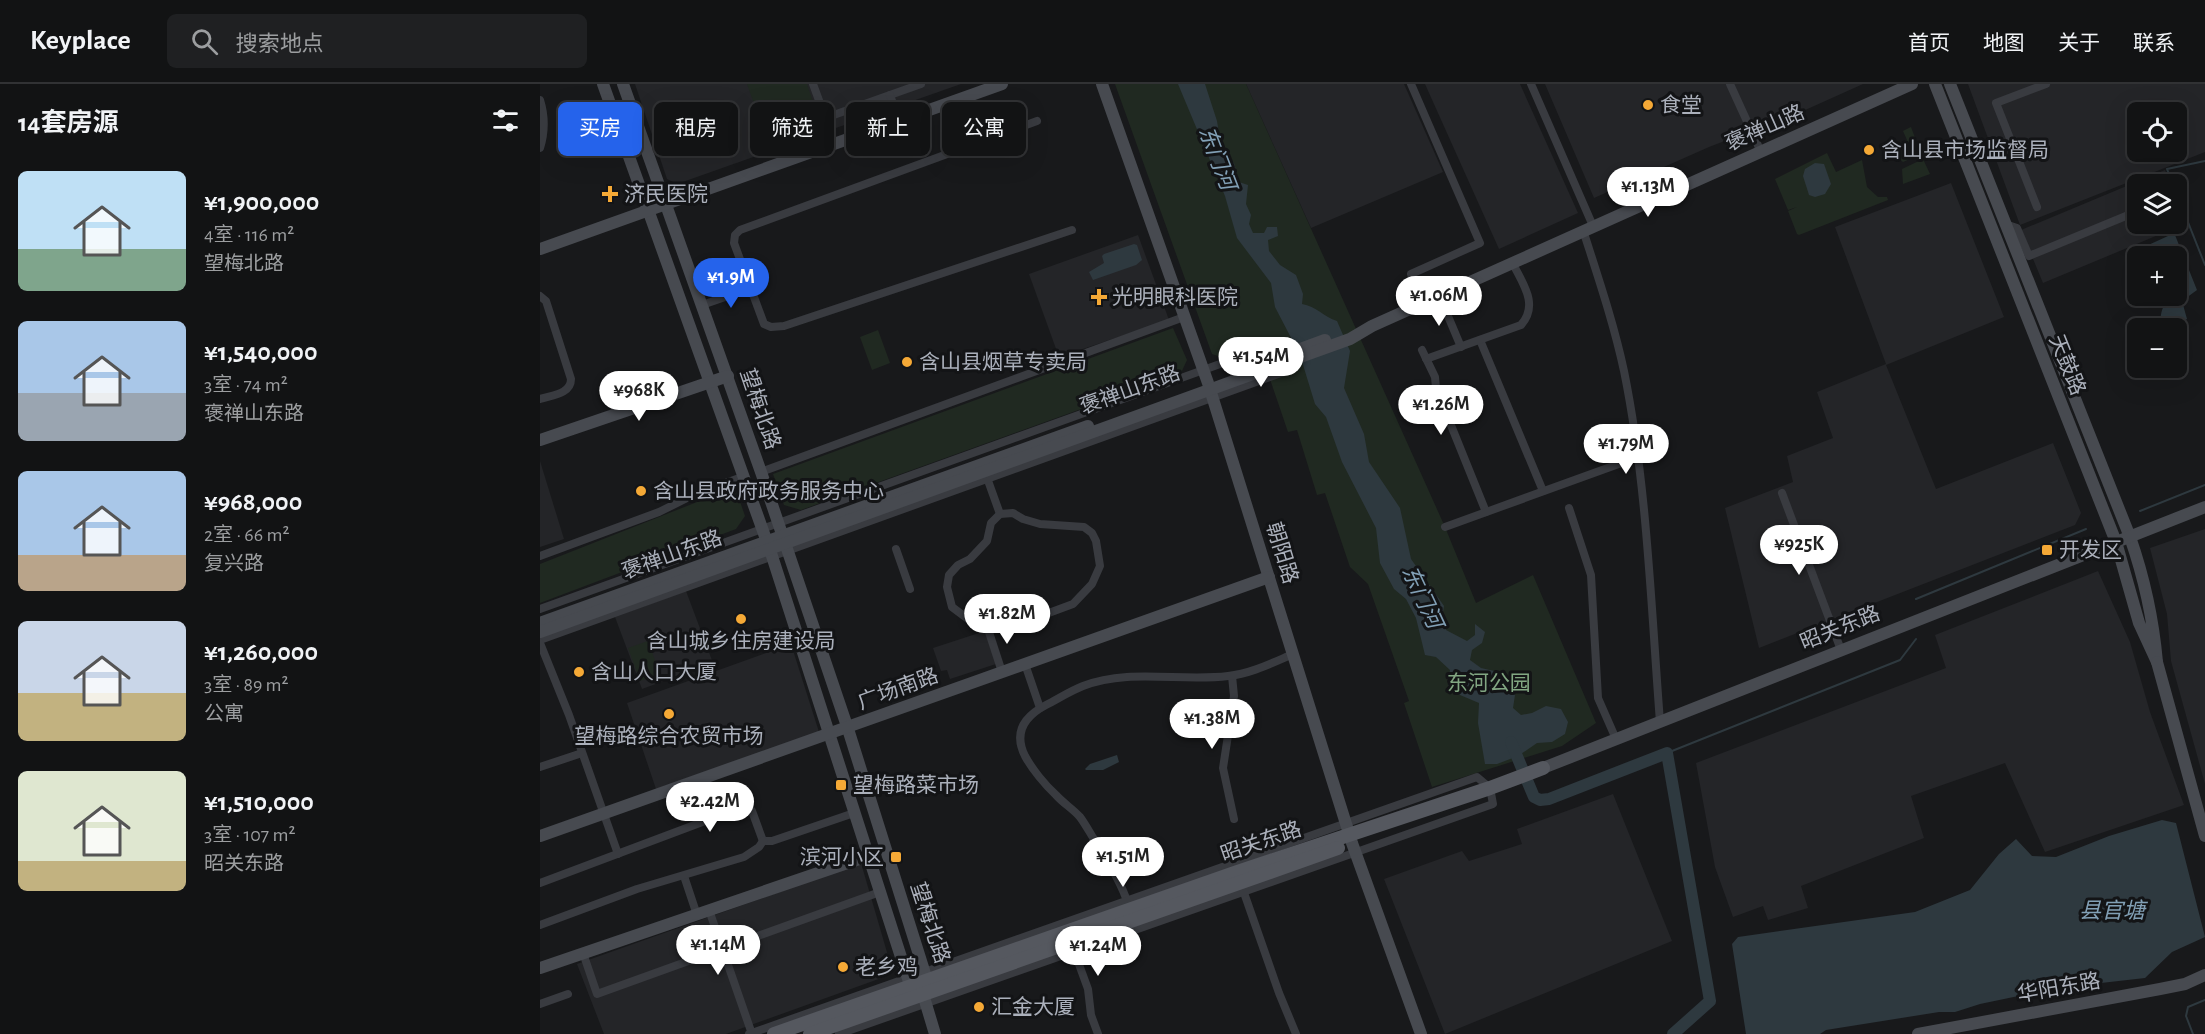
<!DOCTYPE html>
<html lang="zh">
<meta charset="utf-8">
<style>
:root{--surface:#121314;--page:#1f2022;--text:#f1f3f6;--muted:#9c9ea0;--line:#313234;--accent:#2563eb}
body{margin:0;font-family:"Alegreya Sans","Noto Sans SC",sans-serif;background:var(--page);color:var(--text);height:100vh;display:flex;flex-direction:column;font-size:22px;white-space:nowrap}
*{box-sizing:border-box;margin:0}
p{font-size:20px;color:var(--muted)}
.icon{flex:none;width:33px;height:33px;fill:none;stroke:currentColor;stroke-width:2;stroke-linecap:round;stroke-linejoin:round}
.map{position:relative;flex:1;overflow:hidden}
.sheet{display:flex;flex-direction:column;background:var(--surface);width:540px}
.sheet>*{flex:none}
.hud{position:absolute;left:18px;top:18px;width:570px;height:54px;display:flex;gap:12px}
.buttons{position:absolute;left:1587px;top:18px;display:grid;gap:12px}
.buttons a{display:grid;place-items:center;width:60px;height:60px;border-radius:9px;background:var(--surface);box-shadow:0 6px 24px #0002,0 0 0 2px var(--line);font-size:30px}
.price{position:absolute;translate:-50% -51px;padding:0 14px;border-radius:21px;background:#fff;color:#222;font-size:20px;line-height:39px;filter:drop-shadow(0 2px 3px #0008)}
.price::after{content:'';position:absolute;left:50%;top:36px;width:18px;height:14px;margin-left:-9px;background:inherit;clip-path:polygon(0 0,100% 0,50% 100%)}
.price.on{background:var(--accent);color:#fff}
ul{padding:0;list-style:none}
li{display:flex;align-items:center;gap:18px;height:150px;padding:0 18px}
li span{display:grid;place-items:center;flex:none;width:168px;height:120px;border-radius:9px;color:#555}
li>.icon{margin-inline-start:auto}
span .icon{width:72px;height:72px;fill:#fffc;stroke-width:1}
li b{font-size:26px}
h2{display:flex;justify-content:space-between;align-items:center;height:72px;padding:0 18px;font-size:26px}
.tag{padding:0 21px;border-radius:9px;background:var(--surface);box-shadow:0 6px 24px #0002,0 0 0 2px var(--line);font-size:21px;line-height:54px}
.tag.on{background:var(--accent);color:#fff}
header{display:flex;align-items:center;gap:36px;box-sizing:border-box;height:84px;padding:0 30px;background:var(--surface);border-bottom:2px solid var(--line)}
header strong{font-size:28px}
nav{display:flex;gap:33px;margin-inline-start:auto;font-size:21px}
.search{width:420px;height:54px;background:var(--page);display:flex;align-items:center;gap:15px;box-sizing:border-box;padding:0 21px;border-radius:9px;color:var(--muted);font-size:22px}
main{display:flex;flex:1;min-height:0}
.map>svg:first-child{display:block}
.built{fill:#242528;fill-rule:evenodd}
.green{fill:#202921;fill-rule:evenodd}
.water{fill:#2e393f}
.lines{fill:none;stroke-linecap:round;stroke-linejoin:round}
.stream{stroke:#2e393f;stroke-width:2}
.river{stroke:#2e393f;stroke-width:12}
.street{stroke:#393b40;stroke-width:8}
.secondary{stroke:#474a50;stroke-width:12}
.primary{stroke:#55585f;stroke-width:14}
.poi-dot{fill:#f5a936;stroke:#131416;stroke-width:2}
.labels{text-anchor:middle;dominant-baseline:central;stroke-width:6;stroke-linejoin:round;paint-order:stroke}
.poi-label{font-size:21px;fill:#abb0bb;stroke:#131416;text-anchor:start}
.street-label{font-size:21px;fill:#abb0bb;stroke:#131416}
.park-label{font-size:21px;fill:#82a682;stroke:#131416}
.water-label{font-size:22px;font-style:italic;fill:#82a0b6;stroke:#131416}
</style>
<header>
<strong>Keyplace</strong>
<div class="search"><svg class="icon" aria-label="search" viewBox="0 0 24 24"><circle cx="10" cy="10" r="6"/><path d="M15 15l6 6"/></svg>搜索地点</div>
<nav><a>首页</a><a>地图</a><a>关于</a><a>联系</a></nav>
</header>
<main>
<section class="sheet">
<h2>14套房源<svg class="icon" aria-label="filters" viewBox="0 0 24 24"><path d="M4 7h16M4 17h16"/><circle cx="9" cy="7" r="2"/><circle cx="15" cy="17" r="2"/></svg></h2>
<ul>
<li><span style="background:linear-gradient(#bfe0f5 65%,#7fa58c 0)"><svg class="icon" aria-label="home" viewBox="0 0 24 24"><path d="M3 11l9-7 9 7M6 9v11h12V9"/></svg></span><div><b>¥1,900,000</b><p>4室 · 116 m²</p><p>望梅北路</p></div></li>
<li><span style="background:linear-gradient(#a9c7e8 60%,#9aa5b1 0)"><svg class="icon" aria-label="home" viewBox="0 0 24 24"><path d="M3 11l9-7 9 7M6 9v11h12V9"/></svg></span><div><b>¥1,540,000</b><p>3室 · 74 m²</p><p>褒禅山东路</p></div></li>
<li><span style="background:linear-gradient(#a9c7e8 70%,#b9a48a 0)"><svg class="icon" aria-label="home" viewBox="0 0 24 24"><path d="M3 11l9-7 9 7M6 9v11h12V9"/></svg></span><div><b>¥968,000</b><p>2室 · 66 m²</p><p>复兴路</p></div></li>
<li><span style="background:linear-gradient(#c9d6e8 60%,#c2b280 0)"><svg class="icon" aria-label="home" viewBox="0 0 24 24"><path d="M3 11l9-7 9 7M6 9v11h12V9"/></svg></span><div><b>¥1,260,000</b><p>3室 · 89 m²</p><p>公寓</p></div></li>
<li><span style="background:linear-gradient(#dfe7d0 75%,#c2b280 0)"><svg class="icon" aria-label="home" viewBox="0 0 24 24"><path d="M3 11l9-7 9 7M6 9v11h12V9"/></svg></span><div><b>¥1,510,000</b><p>3室 · 107 m²</p><p>昭关东路</p></div></li>
</ul>
</section>
<div class="map">
<svg width="1665" height="950" viewBox="0 0 1665 950">
<rect width="100%" height="100%" fill="#18191b"/>
<g class="built">
<path d="M95,0h326l-284,100 -10,-5z"/>
<path d="M706,0h158l39,88 -132,56z"/>
<path d="M885,0h95l58,129 -79,36z"/>
<path d="M1005,0h318l-60,27 -94,36 -115,51z"/>
<path d="M1428,0h237v68l-185,73zM1598,28h38v40h-38z"/>
<path d="M1625,86l6,14h-33v40h38l1,-27 10,26 -144,60 -22,-53z"/>
<path d="M1411,99l53,134 -118,48 50,124 117,-46 28,70 -6,12 -316,123 -34,-140 68,-26 -6,-26 46,-18 -16,-46 69,-28 -51,-137z"/>
<path d="M598,151l31,85 -110,37 -30,-83z"/>
<path d="M0,377l24,78 -24,8z"/>
<path d="M1665,445v255l-34,-123 -4,-47 -17,-66z"/>
<path d="M1558,487l32,71 20,70 34,93 -139,47 -40,-89 -94,33 13,42 -123,48 7,22 -40,12 -5,-14 -30,11 -18,-50 -19,-104 250,-95 -11,-33z"/>
<path d="M146,507l27,72 -71,26 -27,-72z"/>
<path d="M445,547l11,33 -46,15 -3,-9 -6,1 -8,-23z"/>
<path d="M251,560l28,88 -163,57 -29,-86z"/>
<path d="M1073,710l59,147 -227,93 -61,-155 78,-28 7,10 53,-17 -5,-15z"/>
<path d="M321,779l30,103 -4,10 -161,58h-122l-27,-70z"/>
</g>
<g class="green">
<path d="M207,0h60c2,8 7,16 6,24 -1,22 -22,31 -40,24l2,8 -7,2zM265,19c1,26 -22,31 -38,13z"/>
<path d="M575,0h131l199,443 31,76 57,-28 63,148 -34,23 -130,41 -28,-84 5,-2 -41,-117 -18,-17 -25,-74 -8,2 -20,-65 -9,2 -30,-88 -34,14 -12,-4z"/>
<path d="M1371,43l10,27 -18,8 -8,-7 -11,-2 -1,-2 24,-11 -4,-9z"/>
<path d="M1287,69l9,19 26,-12 5,27 11,10h9l1,3 -89,35 -2,-1 -9,-23 9,-4 -9,3 -13,-31z"/>
<path d="M1383,75l7,15 -27,10 -1,-15z"/>
<path d="M633,244l14,32 -6,13 -380,137 -17,-5 -11,-31z"/>
<path d="M338,246l12,33 -18,7 -12,-33z"/>
<path d="M195,403l10,29 -9,13 -196,74v-39z"/>
<path d="M108,557l12,33 -20,7 -12,-33z"/>
</g>
<g class="water">
<path d="M638,0h27l12,37 4,25 6,12 7,5 5,19 9,3 -2,19 5,11 -2,9 4,9h11l3,-6h10l1,9 -10,4 1,11 11,14 16,10 7,19 -1,10c14,2 22,13 35,17l13,30 -6,37 20,46 5,28 31,46 11,51 33,47 -2,12 4,12 21,11 8,-6v-11l10,8 -3,11 -10,7 -2,10 11,8 22,5 7,8 5,14 -2,13 8,7 11,-2 14,-7 15,3 7,13 -3,12 -13,8 -15,1 -19,13 -21,8h-12l-7,-41 1,-20 -19,-8 -12,-10 2,-15 -14,-13 -11,-2 -9,-37 -10,-19 -12,-10 -14,-26 -4,-35 -34,-66 -16,-45 -11,-13 -15,-49 -25,-48 -4,-24 -34,-45 -12,-42z"/>
<path d="M1275,79l9,1 7,20 -6,10 -10,3 -6,-2 -6,-19 2,-7z"/>
<path d="M1635,151l22,55 -15,11 5,18 -19,8 -8,-3c1,-14 3,-23 16,-28 2,-13 0,-26 0,-40h-24l-8,-9 24,-11z"/>
<path d="M594,160l3,1 5,15 -6,5 -43,15 -4,-8 15,-9 -2,-7 2,-2z"/>
<path d="M577,671l2,7 -16,8h-17l-1,-1 5,-5z"/>
<path d="M1622,736l14,3 29,114 -33,15 -27,26 -88,10 -77,16 -25,8h-16l-113,18 -6,4h-74l-14,-90 6,-7 177,-25 55,-22 29,-36 17,-15 16,17 24,1 53,-21z"/>
</g>
<g class="lines">
<g class="stream">
<path d="M1633,100l-6,-15 38,-8"/>
<path d="M1636,108l29,73"/>
<path d="M1600,427l65,-26"/>
<path d="M1376,515l170,-70"/>
<path d="M1127,669l233,-93 16,-21"/>
<path d="M1653,950l-7,-18 2,-9 17,-7"/>
</g>
<path class="river" d="M971,658l23,55 6,3 9,-1 118,-46 43,248 -37,33"/>
<g class="street">
<path d="M273,0l11,30 4,3 93,-33"/>
<path d="M871,0l69,159 -69,31 9,32"/>
<path d="M991,0l62,142"/>
<path d="M1190,0l31,68"/>
<path d="M350,11l9,25"/>
<path d="M0,16c5,16 5,32 0,48"/>
<path d="M497,37l-297,109 -5,5 -1,8 30,81 7,3 13,-1 288,-96"/>
<path d="M1497,123l-41,-104 50,-19"/>
<path d="M1465,140l12,4 12,28 109,-45"/>
<path d="M1043,146c15,47 31,94 41,141 23,113 27,235 36,351"/>
<path d="M156,203l48,-16"/>
<path d="M0,212l6,5 25,78c0,15 -19,16 -31,20"/>
<path d="M900,213l21,50"/>
<path d="M162,221l49,-17"/>
<path d="M940,256l63,151"/>
<path d="M882,266l13,27 1,11 50,124"/>
<path d="M886,275l95,-34c18,-20 2,-41 -8,-61"/>
<path d="M221,388l423,-155"/>
<path d="M446,391l14,39"/>
<path d="M1242,409l59,157"/>
<path d="M1029,424l22,67 7,123 18,41"/>
<path d="M473,429l10,6 17,5 44,3 8,6 4,8 4,25 -8,18 -19,20 -54,20 -20,3 -17,-2 -14,-6 -16,-12 -5,-20 2,-12 9,-10 12,-6 17,-18 4,-18 9,-9z"/>
<path d="M905,443l182,-66"/>
<path d="M356,465l14,40"/>
<path d="M0,472l119,-44 36,-18 47,-17"/>
<path d="M0,525l741,-267"/>
<path d="M447,542l15,46"/>
<path d="M0,556l752,-271"/>
<path d="M0,559l29,72 49,139"/>
<path d="M485,580l15,44"/>
<path d="M692,592l2,20 -11,72 11,51"/>
<path d="M0,683l42,-14"/>
<path d="M144,792l13,39"/>
<path d="M0,799l205,-77 4,1 3,4 11,30h9l82,-28"/>
<path d="M702,803l37,106 17,41"/>
<path d="M588,820c-7,-22 -19,-40 -31,-60 -6,-9 -11,-19 -17,-27 -7,-8 -17,-14 -24,-22 -11,-10 -24,-26 -31,-39 -12,-24 0,-40 21,-51 12,-6 24,-14 37,-19 46,-18 98,-4 145,-10 22,-2 44,-13 65,-22"/>
<path d="M169,826l43,124"/>
<path d="M0,841l97,-36 107,-32 15,-10 4,-6"/>
<path d="M533,864l15,41 3,26 7,19"/>
<path d="M43,869l14,41 283,-102"/>
<path d="M0,920l28,-10"/>
<path d="M209,950l728,-257 13,11 3,16 -654,230"/>
</g>
<g class="secondary">
<path d="M63,0l169,472 138,429 7,5"/>
<path d="M83,0l138,388 87,257 79,251 -3,10"/>
<path d="M562,0l106,299 144,460 69,191"/>
<path d="M1395,0l181,458 23,81 18,39c-4,-45 -12,-82 -27,-125l-180,-453"/>
<path d="M0,165l462,-165"/>
<path d="M728,277l57,-21"/>
<path d="M0,356l188,-64"/>
<path d="M0,539l548,-197"/>
<path d="M0,548l810,-293 22,-13 540,-242"/>
<path d="M1617,578l48,174"/>
<path d="M1003,684l662,-261"/>
<path d="M0,752c243,-85 486,-173 729,-259"/>
<path d="M0,884l328,-112"/>
<path d="M383,910l12,40"/>
<path d="M1378,950l242,-45 25,-5 20,-9"/>
</g>
<g class="primary">
<path d="M234,950l463,-162 253,-84 53,-20"/>
<path d="M270,950l528,-186"/>
</g>
</g>
<g class="poi-dot">
<circle cx="1108" cy="21" r="6"/>
<circle cx="1329" cy="66" r="6"/>
<path d="M67 101h6v6h6v6h-6v6h-6v-6h-6v-6h6z"/>
<path d="M556 204h6v6h6v6h-6v6h-6v-6h-6v-6h6z"/>
<circle cx="367" cy="278" r="6"/>
<circle cx="101" cy="407" r="6"/>
<rect x="1501" y="460" width="12" height="12" rx="3"/>
<circle cx="201" cy="535" r="6"/>
<circle cx="39" cy="588" r="6"/>
<circle cx="129" cy="630" r="6"/>
<rect x="295" y="695" width="12" height="12" rx="3"/>
<rect x="350" y="767" width="12" height="12" rx="3"/>
<circle cx="303" cy="883" r="6"/>
<circle cx="439" cy="923" r="6"/>
</g>
<g class="labels">
<g class="poi-label">
<text x="1120" y="21">食堂</text>
<text x="1341" y="66">含山县市场监督局</text>
<text x="84" y="110">济民医院</text>
<text x="572" y="213">光明眼科医院</text>
<text x="379" y="278">含山县烟草专卖局</text>
<text x="113" y="407">含山县政府政务服务中心</text>
<text x="1519" y="466">开发区</text>
<text x="201" y="557" text-anchor="middle">含山城乡住房建设局</text>
<text x="51" y="588">含山人口大厦</text>
<text x="129" y="652" text-anchor="middle">望梅路综合农贸市场</text>
<text x="313" y="701">望梅路菜市场</text>
<text x="344" y="773" text-anchor="end">滨河小区</text>
<text x="315" y="883">老乡鸡</text>
<text x="451" y="923">汇金大厦</text>
</g>
<g class="street-label">
<text transform="translate(1225 44) rotate(-24)">褒禅山路</text>
<text transform="translate(1527 281) rotate(68)">天鼓路</text>
<text transform="translate(590 306) rotate(-20)">褒禅山东路</text>
<text transform="translate(220 325) rotate(71)">望梅北路</text>
<text transform="translate(742 469) rotate(73)">朝阳路</text>
<text transform="translate(132 471) rotate(-20)">褒禅山东路</text>
<text transform="translate(1300 544) rotate(-22)">昭关东路</text>
<text transform="translate(358 605) rotate(-20)">广场南路</text>
<text transform="translate(721 758) rotate(-19)">昭关东路</text>
<text transform="translate(390 839) rotate(72)">望梅北路</text>
<text transform="translate(1519 904) rotate(-10)">华阳东路</text>
</g>
<g class="park-label">
<text x="949" y="599">东河公园</text>
</g>
<g class="water-label">
<text transform="translate(677 74) rotate(69)">东门河</text>
<text transform="translate(882 513) rotate(65)">东门河</text>
<text x="1572" y="827">县官塘</text>
</g>
</g>
</svg>
<div class="buttons">
<a><svg class="icon" aria-label="locate" viewBox="0 0 24 24"><circle cx="12" cy="12" r="6"/><path d="M12 2v4M12 18v4M2 12h4M18 12h4"/></svg></a>
<a><svg class="icon" aria-label="layers" viewBox="0 0 24 24"><path d="M12 4l9 5-9 5-9-5zM3 14l9 5 9-5"/></svg></a>
<a>+</a>
<a>−</a>
</div>
<b class="price" style="left:1108px;top:134px">¥1.13M</b>
<b class="price on" style="left:191px;top:225px">¥1.9M</b>
<b class="price" style="left:899px;top:243px">¥1.06M</b>
<b class="price" style="left:721px;top:304px">¥1.54M</b>
<b class="price" style="left:99px;top:338px">¥968K</b>
<b class="price" style="left:901px;top:352px">¥1.26M</b>
<b class="price" style="left:1086px;top:391px">¥1.79M</b>
<b class="price" style="left:1259px;top:492px">¥925K</b>
<b class="price" style="left:467px;top:561px">¥1.82M</b>
<b class="price" style="left:672px;top:666px">¥1.38M</b>
<b class="price" style="left:170px;top:749px">¥2.42M</b>
<b class="price" style="left:583px;top:804px">¥1.51M</b>
<b class="price" style="left:178px;top:892px">¥1.14M</b>
<b class="price" style="left:558px;top:893px">¥1.24M</b>
<div class="hud">
<a class="tag on">买房</a>
<a class="tag">租房</a>
<a class="tag">筛选</a>
<a class="tag">新上</a>
<a class="tag">公寓</a>
</div>
</div>
</main>
